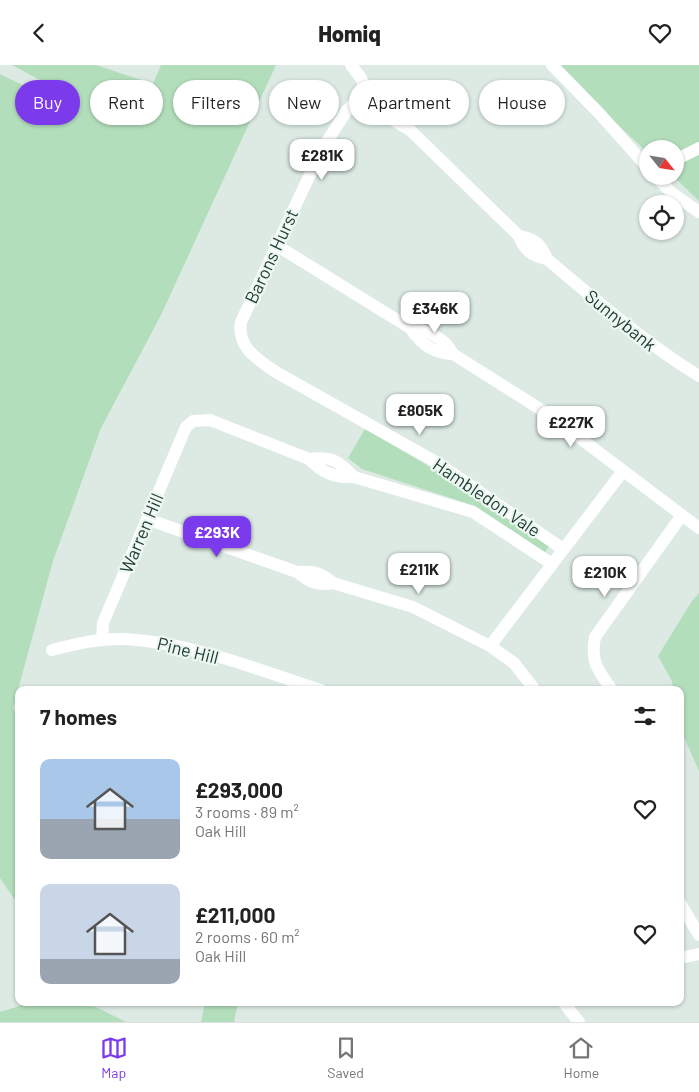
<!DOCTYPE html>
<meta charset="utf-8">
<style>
:root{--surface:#fff;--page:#f2f2f2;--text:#222;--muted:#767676;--line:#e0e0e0;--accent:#7c3aed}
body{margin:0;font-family:Barlow,sans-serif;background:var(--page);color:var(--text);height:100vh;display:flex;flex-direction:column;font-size:19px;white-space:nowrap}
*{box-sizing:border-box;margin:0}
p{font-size:16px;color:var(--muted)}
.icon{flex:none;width:28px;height:28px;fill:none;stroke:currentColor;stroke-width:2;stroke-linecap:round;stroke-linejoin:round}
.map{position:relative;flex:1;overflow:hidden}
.panel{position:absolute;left:15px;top:621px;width:669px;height:320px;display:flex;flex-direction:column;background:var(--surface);border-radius:10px;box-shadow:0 1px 4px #0004}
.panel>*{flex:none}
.guide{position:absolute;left:15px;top:15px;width:670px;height:45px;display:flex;gap:10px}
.needle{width:32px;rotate:120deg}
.fabs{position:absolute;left:639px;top:75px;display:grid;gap:10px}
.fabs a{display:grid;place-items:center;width:45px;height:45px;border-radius:50%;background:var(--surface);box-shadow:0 1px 4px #0004;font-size:25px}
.price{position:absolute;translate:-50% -42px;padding:0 11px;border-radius:10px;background:#fff;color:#222;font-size:16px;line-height:32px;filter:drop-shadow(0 1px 2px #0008)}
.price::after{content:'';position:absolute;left:50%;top:30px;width:15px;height:11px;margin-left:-8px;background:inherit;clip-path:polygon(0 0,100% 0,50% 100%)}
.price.on{background:var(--accent);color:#fff}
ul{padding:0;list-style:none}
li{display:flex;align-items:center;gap:15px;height:125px;padding:0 25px}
li span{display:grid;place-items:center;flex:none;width:140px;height:100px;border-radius:10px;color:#555}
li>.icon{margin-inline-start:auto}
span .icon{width:60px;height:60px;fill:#fffc;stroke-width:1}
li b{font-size:21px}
h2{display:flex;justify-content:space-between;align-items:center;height:60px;padding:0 25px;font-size:21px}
.pill{padding:0 18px;border-radius:22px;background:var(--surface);box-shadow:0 1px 4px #0004;font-size:18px;line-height:45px}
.pill.on{background:var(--accent);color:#fff}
header{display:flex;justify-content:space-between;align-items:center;height:65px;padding:0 25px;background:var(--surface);font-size:22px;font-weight:800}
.menu{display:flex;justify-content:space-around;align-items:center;height:70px;border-top:1px solid var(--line);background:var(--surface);font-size:14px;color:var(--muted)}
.menu a{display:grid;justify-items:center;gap:2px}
.menu .on{color:var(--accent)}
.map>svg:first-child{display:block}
.green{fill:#b3debc}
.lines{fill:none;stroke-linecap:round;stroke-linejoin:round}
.minor{stroke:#fff;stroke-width:12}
.labels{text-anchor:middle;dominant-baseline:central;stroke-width:4.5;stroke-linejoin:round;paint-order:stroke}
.street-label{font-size:18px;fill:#1d3a31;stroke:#edf7f1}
</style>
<header><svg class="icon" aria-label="back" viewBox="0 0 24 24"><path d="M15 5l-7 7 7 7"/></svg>Homiq<svg class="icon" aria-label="heart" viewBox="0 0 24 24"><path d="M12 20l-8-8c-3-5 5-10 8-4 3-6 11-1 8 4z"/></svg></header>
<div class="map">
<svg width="699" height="957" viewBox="0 0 699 957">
<rect width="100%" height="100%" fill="#dceae3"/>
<g class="green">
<path d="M12,0h84l57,19 8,-19h115l-115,250 -60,113 -48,133 -40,147 6,9v189l-19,-28v-804l49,24 6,-10z"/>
<path d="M554,0h145v136l-26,-25h2v-27h-27l-1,3z"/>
<path d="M365,364l60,35 124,82 -4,7 -70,-47 -113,-37 -14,-11z"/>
<path d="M699,528v178l-19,-43v-38h-7l-1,-9 -14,-25 34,-55z"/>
<path d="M29,938h46l21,4 30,15h-126v-10z"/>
<path d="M205,938h33l-4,19h-33z"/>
</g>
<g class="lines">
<g class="minor">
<path d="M351,0l10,13 6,16"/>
<path d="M552,0l47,48 49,55"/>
<path d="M352,40l20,2 38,23 109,106c6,15 13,20 28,23"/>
<path d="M410,65l-13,-21 -12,-12 -9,-4 -9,1 -20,16 -26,41 -80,171c-4,25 15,36 33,49l162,91 127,87"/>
<path d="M675,95l24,-12"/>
<path d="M655,111l17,17 27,19"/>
<path d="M519,171c16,3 22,8 28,23 50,42 97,83 152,117"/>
<path d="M276,180l134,83c17,2 35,10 43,26l95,60 151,114"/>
<path d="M410,263c10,15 24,26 43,26"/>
<path d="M309,394c23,-3 30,2 45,18"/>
<path d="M147,454l150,53c12,10 20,14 36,11l80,24 77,39 24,17 21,27"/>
<path d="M297,507c16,-1 24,0 36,11"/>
<path d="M102,575l1,-17 83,-196 7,-6 17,-1 99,39c13,14 26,19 45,18l119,35 79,52"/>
<path d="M490,581l133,-175"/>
<path d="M52,585c24,-6 47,-12 72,-11 67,3 134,31 197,51"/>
<path d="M612,625c-14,-20 -22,-28 -17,-53l87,-122"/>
<path d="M680,838l19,32"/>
<path d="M680,893l19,-4"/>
<path d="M564,938l15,19"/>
</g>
</g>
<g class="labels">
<g class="street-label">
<text transform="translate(271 191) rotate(-65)">Barons Hurst</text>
<text transform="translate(621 255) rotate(39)">Sunnybank</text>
<text transform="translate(487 432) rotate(34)">Hambledon Vale</text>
<text transform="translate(141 468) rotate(-67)">Warren Hill</text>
<text transform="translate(188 585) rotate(14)">Pine Hill</text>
</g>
</g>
</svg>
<div class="fabs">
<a><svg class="needle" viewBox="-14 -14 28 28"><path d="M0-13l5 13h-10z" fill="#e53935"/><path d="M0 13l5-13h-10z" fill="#767676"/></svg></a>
<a><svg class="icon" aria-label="locate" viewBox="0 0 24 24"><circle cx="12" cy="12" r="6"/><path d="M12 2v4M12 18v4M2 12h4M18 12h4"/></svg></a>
</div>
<b class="price" style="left:322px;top:116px">£281K</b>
<b class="price" style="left:435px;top:269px">£346K</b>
<b class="price" style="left:420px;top:371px">£805K</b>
<b class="price" style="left:571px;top:383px">£227K</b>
<b class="price on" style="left:217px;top:493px">£293K</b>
<b class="price" style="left:419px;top:530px">£211K</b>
<b class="price" style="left:605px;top:533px">£210K</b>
<div class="guide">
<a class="pill on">Buy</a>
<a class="pill">Rent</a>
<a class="pill">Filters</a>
<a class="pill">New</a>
<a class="pill">Apartment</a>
<a class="pill">House</a>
</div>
<section class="panel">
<h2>7 homes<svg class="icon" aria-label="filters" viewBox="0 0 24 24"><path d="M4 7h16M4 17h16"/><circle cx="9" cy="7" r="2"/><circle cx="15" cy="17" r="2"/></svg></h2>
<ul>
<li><span style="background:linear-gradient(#a9c7e8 60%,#9aa5b1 0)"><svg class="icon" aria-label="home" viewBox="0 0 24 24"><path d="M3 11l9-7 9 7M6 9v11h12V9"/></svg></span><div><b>£293,000</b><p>3 rooms · 89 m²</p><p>Oak Hill</p></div><svg class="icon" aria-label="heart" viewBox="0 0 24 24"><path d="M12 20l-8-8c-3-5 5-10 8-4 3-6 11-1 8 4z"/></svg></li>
<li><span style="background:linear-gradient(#c9d6e8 75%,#9aa5b1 0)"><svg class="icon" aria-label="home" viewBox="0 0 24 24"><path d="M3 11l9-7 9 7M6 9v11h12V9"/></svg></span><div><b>£211,000</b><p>2 rooms · 60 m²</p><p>Oak Hill</p></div><svg class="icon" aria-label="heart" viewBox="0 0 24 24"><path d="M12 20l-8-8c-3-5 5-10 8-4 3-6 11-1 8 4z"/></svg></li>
</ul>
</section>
</div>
<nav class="menu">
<a class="on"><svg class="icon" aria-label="map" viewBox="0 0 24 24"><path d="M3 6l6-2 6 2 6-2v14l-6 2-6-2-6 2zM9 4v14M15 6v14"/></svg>Map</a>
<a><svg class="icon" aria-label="saved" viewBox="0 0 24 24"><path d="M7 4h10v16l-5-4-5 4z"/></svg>Saved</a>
<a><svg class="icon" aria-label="home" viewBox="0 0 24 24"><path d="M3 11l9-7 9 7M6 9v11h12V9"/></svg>Home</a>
</nav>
